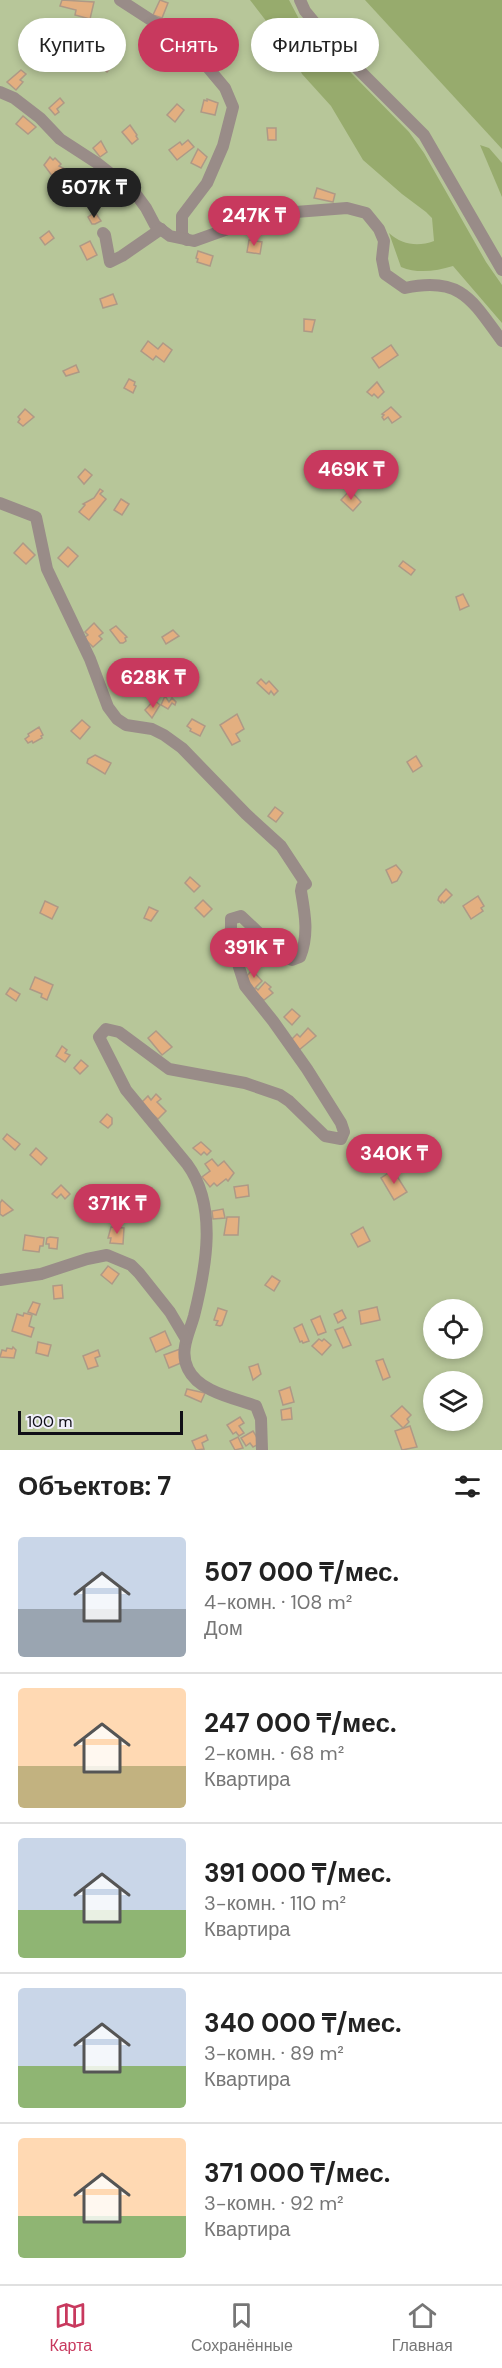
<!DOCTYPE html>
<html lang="ru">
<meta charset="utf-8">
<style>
:root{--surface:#fff;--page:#f6f6f6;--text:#222;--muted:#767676;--line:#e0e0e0;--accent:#c8395e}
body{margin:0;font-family:"DM Sans",sans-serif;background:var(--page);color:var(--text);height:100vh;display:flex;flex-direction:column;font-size:22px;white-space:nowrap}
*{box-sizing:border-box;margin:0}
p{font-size:20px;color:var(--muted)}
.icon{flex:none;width:33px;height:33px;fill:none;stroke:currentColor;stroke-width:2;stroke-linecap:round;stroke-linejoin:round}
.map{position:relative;height:1450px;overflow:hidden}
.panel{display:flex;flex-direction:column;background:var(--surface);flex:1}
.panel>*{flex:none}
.top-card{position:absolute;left:18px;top:18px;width:466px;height:54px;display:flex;gap:12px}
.buttons{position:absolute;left:423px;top:1299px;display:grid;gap:12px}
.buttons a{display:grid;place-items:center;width:60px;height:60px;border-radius:50%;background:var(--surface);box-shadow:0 3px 9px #0003;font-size:30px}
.scale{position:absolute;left:18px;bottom:15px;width:165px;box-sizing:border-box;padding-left:6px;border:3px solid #100f17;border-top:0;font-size:16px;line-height:21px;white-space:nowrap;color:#100f17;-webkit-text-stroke:4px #f1f0fb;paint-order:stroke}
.price{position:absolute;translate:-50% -51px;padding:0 14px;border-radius:21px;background:var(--accent);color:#fff;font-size:20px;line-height:39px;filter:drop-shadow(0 2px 3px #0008)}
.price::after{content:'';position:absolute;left:50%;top:36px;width:18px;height:14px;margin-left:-9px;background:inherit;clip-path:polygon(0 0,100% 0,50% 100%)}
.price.selected{background:#222;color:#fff}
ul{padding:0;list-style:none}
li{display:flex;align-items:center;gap:18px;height:150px;padding:0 18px}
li+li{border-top:2px solid var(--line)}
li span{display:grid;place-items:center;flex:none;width:168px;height:120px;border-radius:6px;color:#555}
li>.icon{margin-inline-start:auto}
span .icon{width:72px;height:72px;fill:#fffc;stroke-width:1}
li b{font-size:26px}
h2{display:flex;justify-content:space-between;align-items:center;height:72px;padding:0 18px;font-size:26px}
.chip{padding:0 21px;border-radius:27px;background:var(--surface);box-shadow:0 3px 9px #0003;font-size:21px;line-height:54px}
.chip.selected{background:var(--accent);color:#fff}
.menu{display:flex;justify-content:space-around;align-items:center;height:84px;border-top:2px solid var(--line);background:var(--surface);font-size:16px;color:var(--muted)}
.menu a{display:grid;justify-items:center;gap:3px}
.menu .selected{color:var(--accent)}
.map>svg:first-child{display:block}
.green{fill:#b7c699;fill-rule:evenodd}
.forest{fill:#97ab6d}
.building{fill:#e3af80;stroke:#ae9986;stroke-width:1.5}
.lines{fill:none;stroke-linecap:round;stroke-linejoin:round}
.minor{stroke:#998c88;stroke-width:12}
</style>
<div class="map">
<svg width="502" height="1450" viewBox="0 0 502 1450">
<rect width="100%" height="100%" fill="#e4e1fc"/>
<path class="green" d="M0,0h502v1450h-502zM434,1310h38v38h-38zM434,1382h38v38h-38z"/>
<g class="forest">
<path d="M250,0h39l11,21 109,111 15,21 62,109 16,23v38l-49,-57c-17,5 -35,8 -52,1l-12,-34c13,12 29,14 45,8l-2,-23 -6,-6 -24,-18 -39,-34 -32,-54 -29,-32 -8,-17z"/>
<path d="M365,0h137v149z"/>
<path d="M480,145l9,3 13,15v34z"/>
</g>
<g class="building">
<path d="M62,0l32,2 -4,17 -15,-4 1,-5 -16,-4z"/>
<path d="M160,0l8,3 -6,15 -9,-3z"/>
<path d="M64,22l12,4 -2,7 -13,-4z"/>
<path d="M98,50l15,15 -6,7 -16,-15z"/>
<path d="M21,70l5,4 -6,6 3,2 -7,8 -9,-8z"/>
<path d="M60,98l4,5 -7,6 2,3 -4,3 -6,-7z"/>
<path d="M207,99l11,4 -3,12 -14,-3 3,-12 3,1z"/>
<path d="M177,104l7,6 -9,12 -8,-7z"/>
<path d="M23,116l13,11 -8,7 -12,-10z"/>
<path d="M130,125l7,10 -1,1 2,3 -6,5 -10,-12z"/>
<path d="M267,128h9v12h-8z"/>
<path d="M188,140l6,7 -17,13 -8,-10 11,-8 2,3z"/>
<path d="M101,141l6,11 -7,5 -7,-9z"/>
<path d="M198,149l9,8 -6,11 -10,-5z"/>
<path d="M50,157l3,3 2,-2 6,6 -2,2 6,3 -12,8 -9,-12z"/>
<path d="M317,188l18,6 -2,8 -19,-4z"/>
<path d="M95,212l6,9 -6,3h-3l-4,-7z"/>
<path d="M49,231l5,7 -9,7 -5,-7z"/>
<path d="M249,240l13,2 -2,12 -13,-2z"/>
<path d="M90,241l7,14 -10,5 -7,-14z"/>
<path d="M198,251l15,5 -3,10 -13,-4 1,-3 -2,-1z"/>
<path d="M113,294l4,10 -14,4 -3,-9z"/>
<path d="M304,319l11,1 -3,12 -8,-1z"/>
<path d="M148,341l10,8 5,-6 9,7 -8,12 -8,-6 -3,4 -12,-9z"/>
<path d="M391,345l7,10 -19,13 -7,-10z"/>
<path d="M76,365l3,7 -13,4 -3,-5z"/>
<path d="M129,379l6,3 -1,3 2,1 -3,7 -9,-5z"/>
<path d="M377,382l7,10 -6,6 -4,-4 -2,2 -5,-4z"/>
<path d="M391,407l10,10 -9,6 -4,-6 -4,3 -2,-3 2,-2 -2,-1z"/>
<path d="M25,409l9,8 -11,9 -5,-4 2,-3 -2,-2z"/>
<path d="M85,469l7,6 -8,9 -6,-7z"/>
<path d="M100,489l3,2 -3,3 6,5 -17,21 -10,-8 6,-7 -2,-1 11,-6z"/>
<path d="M350,490l11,12 -8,9 -12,-11z"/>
<path d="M121,499l8,5 -7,11 -8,-5z"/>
<path d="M23,543l12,12 -9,9 -12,-11z"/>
<path d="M68,547l10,9 -10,11 -10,-9z"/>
<path d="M403,561l12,9 -4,5 -12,-9z"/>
<path d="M463,594l6,12 -9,4 -4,-13z"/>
<path d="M94,623l9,10 -4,3 3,3 -9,8 -9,-9 4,-3 -3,-3z"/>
<path d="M116,626l11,11 -2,1 1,3 -3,2h-3l-10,-13z"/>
<path d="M173,630l6,6 -13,8 -4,-7z"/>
<path d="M117,667l7,7 -7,8 -7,-7z"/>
<path d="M261,679l5,5 3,-3 9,10 -4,4 -3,-4 -2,3 -12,-11z"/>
<path d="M165,696l4,6 3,-4 4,4 -1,3 -3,-2 -4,6 -7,-4z"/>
<path d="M154,700l6,5 -8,13 -7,-8z"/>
<path d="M237,714l7,15 -8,5 4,7 -8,4 -12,-20z"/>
<path d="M192,719l13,7 -5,10 -10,-5 1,-2 -4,-3z"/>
<path d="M82,720l8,7 -10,12 -9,-8z"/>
<path d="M39,727l4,8 -2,1 1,2 -9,5 -1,-2 -4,2 -3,-4 4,-3 -1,-2z"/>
<path d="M95,755l16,8 -6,11 -18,-11 1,-4z"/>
<path d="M416,756l6,10 -9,6 -6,-10z"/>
<path d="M275,807l8,6 -7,9 -8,-6z"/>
<path d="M396,865l6,7 -5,9 -5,2 -6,-13z"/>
<path d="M190,877l10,9 -6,6 -9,-9z"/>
<path d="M446,889l6,6 -8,8 -2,-2 -1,2 -3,-3 1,-3z"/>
<path d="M478,896l6,10 -3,2 2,3 -12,8 -8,-13z"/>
<path d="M203,900l9,9 -8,8 -9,-9z"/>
<path d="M45,901l13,6 -6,12 -12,-6z"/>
<path d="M149,907l9,4 -7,10 -7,-3z"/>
<path d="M252,970l10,11 -8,8 -8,-12z"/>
<path d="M35,977l18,8 -6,15 -6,-3 1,-3 -12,-5z"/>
<path d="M265,982l6,5 -2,2 4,4 -9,7 -11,-9 3,-3 2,2z"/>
<path d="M10,988l10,6 -4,7 -10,-7z"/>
<path d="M292,1009l8,7 -8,9 -8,-8z"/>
<path d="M308,1028l8,8 -17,14 -9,-9 7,-7 3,3z"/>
<path d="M156,1031l16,16 -10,8 -14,-17z"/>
<path d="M62,1046l5,4 -2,3 5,2 -5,7 -9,-6z"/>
<path d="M81,1060l7,6 -8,8 -6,-6z"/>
<path d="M156,1094l5,5 -4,3 9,9 -8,8 -10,-9 -9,-5 9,-9 3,4z"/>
<path d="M107,1114l5,4v6l-4,4 -8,-6z"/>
<path d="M7,1134l13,10 -5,6 -12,-11z"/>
<path d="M201,1142l10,9 -4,4 -3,-3 -3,3 -8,-7z"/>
<path d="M36,1148l11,10 -6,7 -11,-10z"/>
<path d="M212,1159l6,7 6,-5 10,12 -6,8 -2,-2 -9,7 -3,-3 -4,4 -8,-10 8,-6 -5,-7z"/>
<path d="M393,1170l14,22 -13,8 -13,-22z"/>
<path d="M61,1185l9,9 -5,5 -4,-5 -4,4 -5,-4z"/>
<path d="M248,1185l1,11 -13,2 -2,-11z"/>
<path d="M2,1200l11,10 -10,6 -3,-2v-11z"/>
<path d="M223,1209l2,9 -12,1 -1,-8z"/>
<path d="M227,1217h12l-1,18h-14z"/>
<path d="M111,1227l13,1 -1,16 -13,-1 1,-5h-3z"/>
<path d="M363,1227l7,14 -12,6 -7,-13z"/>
<path d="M25,1235l19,3 -1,8h-3l-1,6 -16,-2z"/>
<path d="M50,1237l8,1 -1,11 -8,-1v-4h-3l1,-6z"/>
<path d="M108,1266l11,8 -7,10 -11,-9z"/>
<path d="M272,1276l8,5 -6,10 -9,-6z"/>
<path d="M62,1285l1,13 -9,1 -1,-13z"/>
<path d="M33,1302l7,2 -4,11 -8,-3z"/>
<path d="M377,1307l3,13 -19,4 -2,-13z"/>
<path d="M218,1308l9,3 -5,14 -2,1 -4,-1 2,-4 -4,-1z"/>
<path d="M342,1310l4,8 -8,5 -4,-9z"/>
<path d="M24,1313l8,2 -3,11 5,2 -3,9 -19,-6 5,-17 6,2z"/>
<path d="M320,1316l6,16 -8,3 -7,-15z"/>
<path d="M302,1324l7,17 -6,2 -1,-2 -2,1 -6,-14z"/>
<path d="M343,1327l8,18 -8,3 -8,-18z"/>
<path d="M165,1331l6,14 -15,7 -6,-14z"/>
<path d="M319,1339l3,2 2,-2 7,6 -9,10 -10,-9z"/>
<path d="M38,1342l13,3 -3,11 -12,-3z"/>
<path d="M13,1347l3,3 -2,8 -14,-1 2,-7 4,1 1,-3 5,1z"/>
<path d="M180,1349l1,14 -12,5 -5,-13z"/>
<path d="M98,1350l2,6 -5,2 3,8 -10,3 -5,-13z"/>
<path d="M383,1359l7,18 -7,3 -7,-19z"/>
<path d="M258,1364l3,10 -8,6 -4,-13z"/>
<path d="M290,1387l4,15 -11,3 -4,-14z"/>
<path d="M187,1389l18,4 -4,9 -16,-7z"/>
<path d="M402,1406l9,9 -4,4 2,3 -6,6 -12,-12z"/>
<path d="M291,1408l1,11 -10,1 -1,-10z"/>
<path d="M240,1417l4,6 -5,3 5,7 -5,3 -3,-4 -3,2 -6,-9z"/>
<path d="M410,1426l7,21 -15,3 -7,-19z"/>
<path d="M253,1431l5,8 -1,6 -4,2 -3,-4 -4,3 -5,-8z"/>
<path d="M206,1435l2,5 -6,3 2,6 -8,1 -4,-9z"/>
<path d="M238,1437l5,11 -8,2 -5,-9z"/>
</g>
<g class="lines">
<g class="minor">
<path d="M120,0l34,22 19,8 16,11 10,16 26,31 8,19 -10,39 -16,37 -25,33v19l5,5"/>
<path d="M300,0l5,11 24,29 95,95 78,135"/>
<path d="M0,92l14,6 26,20 20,21 37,24 38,30 11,15 9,17 15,11 24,5 76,-27 77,-6 19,5 13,16 5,12 -2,18 3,15 20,14c56,-12 67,12 97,53"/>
<path d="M103,233l2,2 5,27 12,-6 39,-27"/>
<path d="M0,503l36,14 11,52 43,90 18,48 9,12 9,6 26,4 12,6 18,13 64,66 35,32 25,38 -4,2 -1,5c4,23 8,44 -1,66l-8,3 -8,-3 -43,-41 -10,3v23l14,44 28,35 34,48 34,54 3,9 -3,7 -16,-3 -36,-35 -9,-6 -35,-12 -76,-14 -50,-37 -13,-3 -7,8 27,53 61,74c31,42 19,104 7,152 -5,18 -15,35 -6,53 11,23 46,29 68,37l5,13 1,31"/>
<path d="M0,1280l41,-6 46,-15 20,-4 24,10 8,8 31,39 16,27"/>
</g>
</g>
</svg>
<div class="buttons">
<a><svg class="icon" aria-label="locate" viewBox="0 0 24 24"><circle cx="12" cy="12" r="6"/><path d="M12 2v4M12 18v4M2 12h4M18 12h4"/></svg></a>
<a><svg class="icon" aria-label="layers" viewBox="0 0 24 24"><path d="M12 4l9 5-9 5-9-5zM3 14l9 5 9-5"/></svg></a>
</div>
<div class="scale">100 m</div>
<b class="price selected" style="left:94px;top:219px">507K ₸</b>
<b class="price" style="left:254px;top:247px">247K ₸</b>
<b class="price" style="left:351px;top:501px">469K ₸</b>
<b class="price" style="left:153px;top:709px">628K ₸</b>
<b class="price" style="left:254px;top:979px">391K ₸</b>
<b class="price" style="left:394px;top:1185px">340K ₸</b>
<b class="price" style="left:117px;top:1235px">371K ₸</b>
<div class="top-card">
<a class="chip">Купить</a>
<a class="chip selected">Снять</a>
<a class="chip">Фильтры</a>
</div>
</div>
<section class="panel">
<h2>Объектов: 7<svg class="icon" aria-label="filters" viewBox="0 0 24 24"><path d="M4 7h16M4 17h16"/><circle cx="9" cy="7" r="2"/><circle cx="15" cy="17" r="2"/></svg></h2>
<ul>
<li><span style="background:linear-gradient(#c9d6e8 60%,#9aa5b1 0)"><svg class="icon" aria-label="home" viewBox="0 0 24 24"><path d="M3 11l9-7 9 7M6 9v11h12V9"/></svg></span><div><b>507 000 ₸/мес.</b><p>4-комн. · 108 m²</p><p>Дом</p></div></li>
<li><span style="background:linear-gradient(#ffd9b3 65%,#c2b280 0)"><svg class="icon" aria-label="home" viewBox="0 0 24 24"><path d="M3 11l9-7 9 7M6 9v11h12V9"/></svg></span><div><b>247 000 ₸/мес.</b><p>2-комн. · 68 m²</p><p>Квартира</p></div></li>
<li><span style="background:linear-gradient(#c9d6e8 60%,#8fb573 0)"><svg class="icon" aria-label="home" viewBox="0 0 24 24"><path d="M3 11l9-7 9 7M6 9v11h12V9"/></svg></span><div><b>391 000 ₸/мес.</b><p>3-комн. · 110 m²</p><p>Квартира</p></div></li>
<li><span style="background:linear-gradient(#c9d6e8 65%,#8fb573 0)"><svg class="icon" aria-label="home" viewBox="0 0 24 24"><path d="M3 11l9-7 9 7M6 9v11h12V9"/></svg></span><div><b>340 000 ₸/мес.</b><p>3-комн. · 89 m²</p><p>Квартира</p></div></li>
<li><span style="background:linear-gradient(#ffd9b3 65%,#8fb573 0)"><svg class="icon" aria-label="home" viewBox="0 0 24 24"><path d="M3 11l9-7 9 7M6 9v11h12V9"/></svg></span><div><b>371 000 ₸/мес.</b><p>3-комн. · 92 m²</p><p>Квартира</p></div></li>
</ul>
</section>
<nav class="menu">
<a class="selected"><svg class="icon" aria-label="map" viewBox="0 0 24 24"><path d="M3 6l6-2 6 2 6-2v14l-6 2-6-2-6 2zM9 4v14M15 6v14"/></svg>Карта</a>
<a><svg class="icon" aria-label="saved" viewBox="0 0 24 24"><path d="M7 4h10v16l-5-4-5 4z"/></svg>Сохранённые</a>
<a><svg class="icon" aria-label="home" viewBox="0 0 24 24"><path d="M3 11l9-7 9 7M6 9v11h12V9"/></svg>Главная</a>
</nav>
